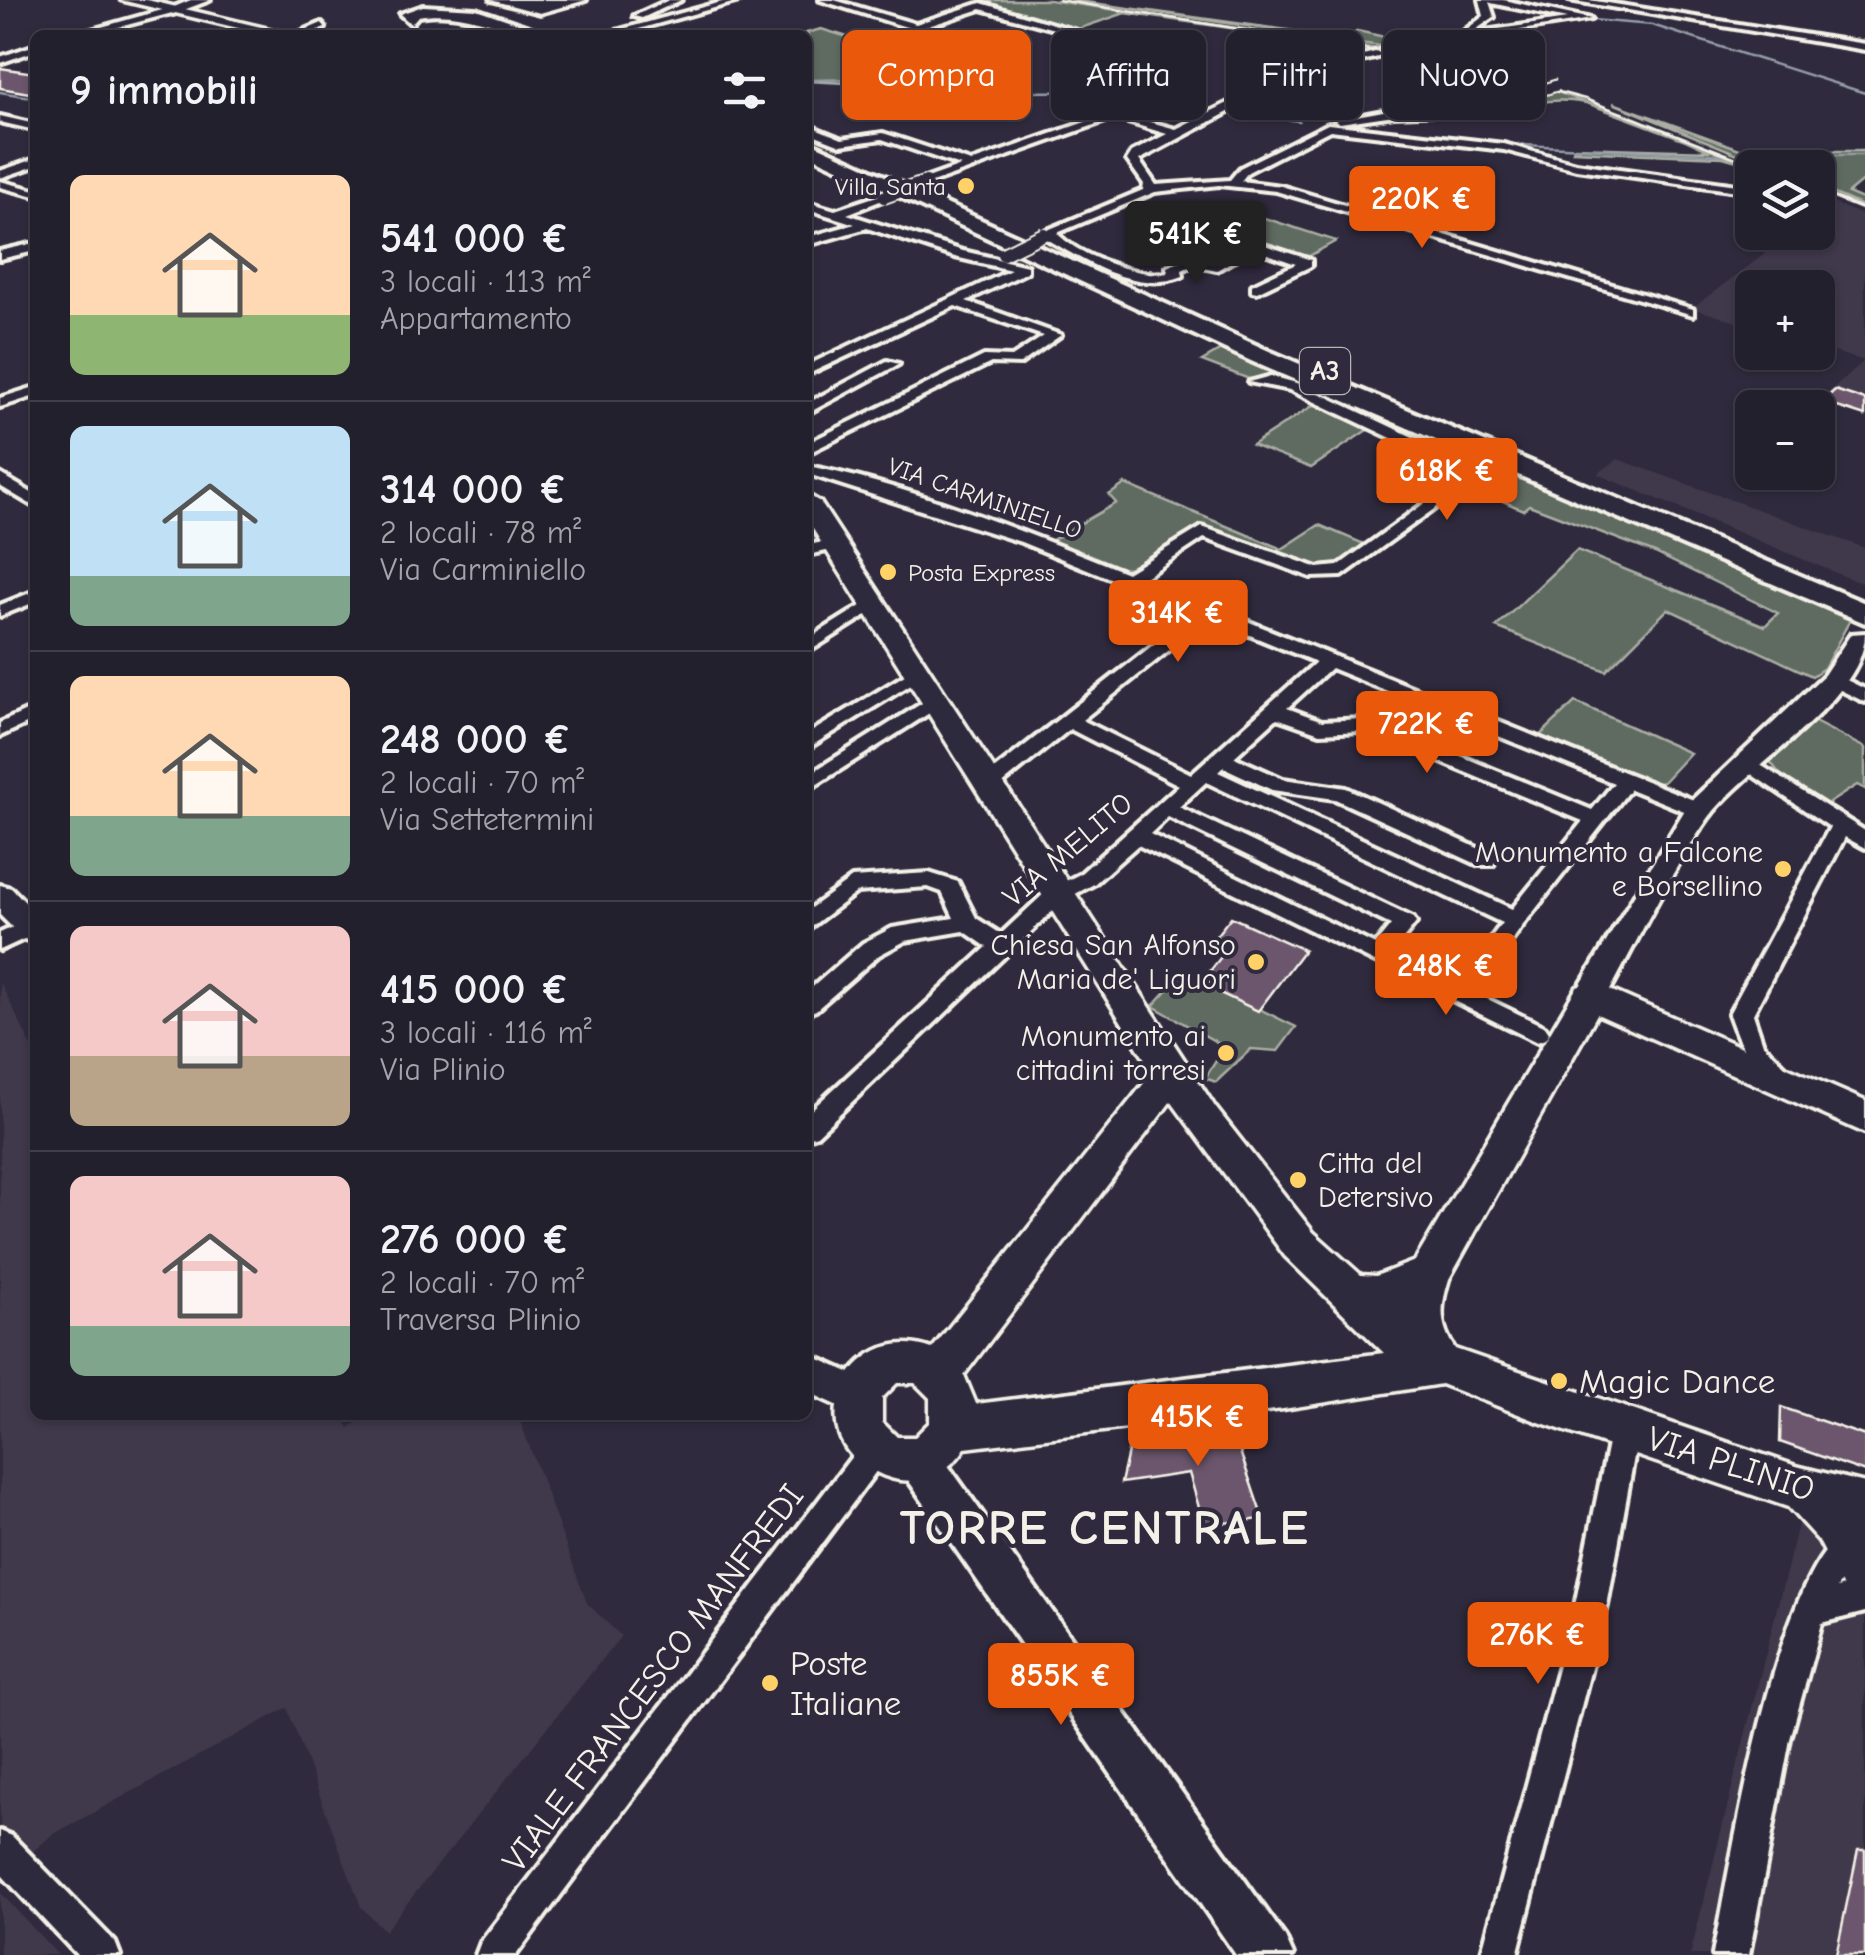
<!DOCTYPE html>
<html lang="it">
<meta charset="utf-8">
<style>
:root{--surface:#23202e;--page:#2b2836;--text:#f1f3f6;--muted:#a3a3aa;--line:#403e4a;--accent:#ea580c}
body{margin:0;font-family:"Comic Neue",sans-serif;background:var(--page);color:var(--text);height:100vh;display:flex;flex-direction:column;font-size:38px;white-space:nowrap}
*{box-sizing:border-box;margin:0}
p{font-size:32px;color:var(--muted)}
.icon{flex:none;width:55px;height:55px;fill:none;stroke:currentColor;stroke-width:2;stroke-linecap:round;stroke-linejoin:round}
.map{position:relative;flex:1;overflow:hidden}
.side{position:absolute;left:30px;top:30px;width:782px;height:1390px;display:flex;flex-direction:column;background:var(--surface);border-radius:15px;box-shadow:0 2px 8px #0004,0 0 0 2px var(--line)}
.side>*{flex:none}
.hud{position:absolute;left:842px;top:30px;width:872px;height:90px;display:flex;gap:20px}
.buttons{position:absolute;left:1735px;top:150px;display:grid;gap:20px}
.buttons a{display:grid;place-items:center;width:100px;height:100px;border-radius:15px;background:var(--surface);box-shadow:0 2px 8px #0004,0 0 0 2px var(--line);font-size:50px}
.price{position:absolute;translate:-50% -85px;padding:0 22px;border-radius:10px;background:var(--accent);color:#fff;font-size:32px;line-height:65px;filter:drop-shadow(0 2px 5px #0008)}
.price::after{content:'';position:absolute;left:50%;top:60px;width:30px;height:22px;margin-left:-15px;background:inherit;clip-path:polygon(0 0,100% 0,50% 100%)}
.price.on{background:#222;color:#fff}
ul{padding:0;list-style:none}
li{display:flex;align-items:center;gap:30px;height:250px;padding:0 40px}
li+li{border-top:2px solid var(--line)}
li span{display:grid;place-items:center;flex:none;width:280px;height:200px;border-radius:15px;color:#555}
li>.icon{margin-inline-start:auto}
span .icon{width:120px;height:120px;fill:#fffc;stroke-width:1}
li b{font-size:42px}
h2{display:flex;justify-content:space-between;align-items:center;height:120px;padding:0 40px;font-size:42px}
.chip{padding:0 35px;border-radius:15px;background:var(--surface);box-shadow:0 2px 8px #0004,0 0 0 2px var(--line);font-size:35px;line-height:90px}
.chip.on{background:var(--accent);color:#fff}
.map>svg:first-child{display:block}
.built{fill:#41374b}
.green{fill:#5f6b60;stroke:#aaaea4;stroke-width:2.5}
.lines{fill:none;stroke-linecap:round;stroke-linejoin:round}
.stream{stroke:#959ca8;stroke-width:2.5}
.building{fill:#6c566d;stroke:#f4f1e8;stroke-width:2.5}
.street-casing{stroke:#f4f1e8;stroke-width:8}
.secondary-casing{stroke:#f4f1e8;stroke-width:8}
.primary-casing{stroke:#f4f1e8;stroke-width:7}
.highway-casing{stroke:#f4f1e8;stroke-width:8}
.street{fill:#2f2a3d;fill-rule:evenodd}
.secondary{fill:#2f2a3d;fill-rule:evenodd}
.primary{fill:#2f2a3d;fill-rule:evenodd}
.highway{fill:#2f2a3d;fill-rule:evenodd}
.rail-far1{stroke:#f4f1e8;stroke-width:2.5}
.rail{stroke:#f4f1e8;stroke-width:4}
.street-bridge-far1-casing{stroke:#f4f1e8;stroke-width:14;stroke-linecap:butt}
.street-bridge-casing{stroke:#f4f1e8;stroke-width:16;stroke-linecap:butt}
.street-bridge-far1{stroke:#2f2a3d;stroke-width:10}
.street-bridge{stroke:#2f2a3d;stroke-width:12}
.poi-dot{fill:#ffd166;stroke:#2f2a3d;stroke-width:4}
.labels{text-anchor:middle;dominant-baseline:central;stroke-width:8;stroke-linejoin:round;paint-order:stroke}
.far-poi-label{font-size:25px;fill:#f4f1e8;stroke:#2f2a3d;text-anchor:end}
.far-street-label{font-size:25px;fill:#f4f1e8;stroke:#2f2a3d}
.shield{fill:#2f2a3d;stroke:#b9b5b5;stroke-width:2.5}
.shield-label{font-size:28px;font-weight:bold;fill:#f4f1e8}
.street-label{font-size:30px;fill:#f4f1e8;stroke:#2f2a3d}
.poi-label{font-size:30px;fill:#f4f1e8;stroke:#2f2a3d;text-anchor:end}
.near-poi-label{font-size:35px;fill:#f4f1e8;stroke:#2f2a3d;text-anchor:start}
.near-street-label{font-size:35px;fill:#f4f1e8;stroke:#2f2a3d}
.near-district-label{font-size:48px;font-weight:bold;letter-spacing:2.5px;fill:#f4f1e8;stroke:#2f2a3d}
</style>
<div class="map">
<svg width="1865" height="1955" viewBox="0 0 1865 1955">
<rect width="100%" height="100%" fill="#2f2a3d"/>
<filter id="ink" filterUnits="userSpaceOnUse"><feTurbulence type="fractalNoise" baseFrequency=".01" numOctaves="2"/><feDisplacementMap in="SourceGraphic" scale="20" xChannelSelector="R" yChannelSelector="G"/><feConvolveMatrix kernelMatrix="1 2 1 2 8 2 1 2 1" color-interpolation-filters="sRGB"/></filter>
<g filter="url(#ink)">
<g class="built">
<path d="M1833,203l32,13v201l-48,-15 47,-41 -46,-14v-59h-66v39l-60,-19 101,-75 25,-1v-18z"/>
<path d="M1618,459l247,89v37l-268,-111z"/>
<path d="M0,982l35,71v362h307l7,13 19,-13h150l69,188 34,33 -236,295 -24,-24 -74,-199 -235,127 -52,45z"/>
<path d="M1800,1516l65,85v354h-175z"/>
<path d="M0,1892l58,63h-58z"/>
</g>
<g class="green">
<path d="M994,0h55l336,50 -260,-37 -50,17 -96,-25z"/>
<path d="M1071,0l274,38 13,-7 58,13 -23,4z"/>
<path d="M821,29l50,15 52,-15 79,23 -102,24 18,5 -13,5 -97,-5v-46h-9z"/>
<path d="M1552,90l206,77 -35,-10 -150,-6 2,-4 135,4c-50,-21 -117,-61 -172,-48v-8z"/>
<path d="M1613,103l132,48h120v28l-17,14 17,7v7l-47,-20v-19l-49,-1z"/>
<path d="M1227,206l109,35 -34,19 -69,-22 -17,9 -57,-14 40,-25 17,4z"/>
<path d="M1221,350l629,270 -26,48 -12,8 -144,-67 -62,62 -110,-44 81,-77 188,76 13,-13 -123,-60 -126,-48 -6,5 -56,-25 12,-15 -191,-90 -17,-4 -22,3 -47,-18z"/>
<path d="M1317,403l53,25 -59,40 -59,-23z"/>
<path d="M1125,484l157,65 37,-24 50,21 -24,20 -21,4 -123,-44 -58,37 -27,9 -69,-29 69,-40 -7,-8z"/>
<path d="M1575,702l115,51 -27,29 -15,4 -115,-44z"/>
<path d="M1811,720l54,28v41l-8,-4 -34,22 -34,-21 -20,-26z"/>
<path d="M1184,972l112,55 -18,24 -27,-2 -35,33 -11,-4 20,-31 -72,-41z"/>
</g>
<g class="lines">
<g class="stream">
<path d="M1592,20l60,5 213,68"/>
<path d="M808,80l105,-2 108,14 115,-1 83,20"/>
<path d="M0,92l35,6"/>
<path d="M1227,112l72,9"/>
<path d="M1501,144l223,11"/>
<path d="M1743,155h122"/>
</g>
</g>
<g class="building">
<path d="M0,68l35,5v21l-35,-6z"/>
<path d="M1835,390l30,10v16l-43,-14z"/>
<path d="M1231,917l73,33 -46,61 -51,-24 6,-9 -6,-3 24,-31 -16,-7z"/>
<path d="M1781,1407l84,29v36l-85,-30z"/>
<path d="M1230,1422l33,97 -59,6 -15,-52 -68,10 11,-49z"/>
<path d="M1858,1850h7v105h-29z"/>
</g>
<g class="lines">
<g class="street-casing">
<g id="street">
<path d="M669,0h12l-39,18 -8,-2z"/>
<path d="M729,0h14l-126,35h-16z"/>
<path d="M820,0h14l82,24 65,-21 96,28 -5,3 -91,-25 -65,21z"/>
<path d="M1480,0h23l88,19 -154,24v-4l22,-4 25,-19zM1489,2l2,1 76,16 -96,14 23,-16z"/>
<path d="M1569,0h20l276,44v6z"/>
<path d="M173,7l3,5 -87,23h-16z"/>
<path d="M322,23l3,5 -18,7h-13z"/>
<path d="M35,45v6l-35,12v-6z"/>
<path d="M1387,49l3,5 -100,25 -151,81 17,25 74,-5 10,-12 88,-44 176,20 72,19 176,24v6l-176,-24 -72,-19 -174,-20 -82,42 -7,9 40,5 412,123v6l-417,-124 -57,-6 -64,7 -98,41c19,22 82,45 111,40l-1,-6 25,-10 20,6 40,-22 59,19v6l-54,26 -5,-1v-6l44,-21 -43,-15 -36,21 -24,-5 -11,5 1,6c-51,20 -105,-20 -145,-42l105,-44 1,-6 -17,-24 5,-8 35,-18 -53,-16 -188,67 -4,-5 39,-14 -79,-27 -41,6 -33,-13v-7l34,14 41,-6 88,29 143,-50 62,17 108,-54z"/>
<path d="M1542,87l5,3 -8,6 -4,11 -14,3 -127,5 -54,8 -5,-3 59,-11 127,-5z"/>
<path d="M0,116l35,8v6l-35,-8z"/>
<path d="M35,159v7l-35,12v-7z"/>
<path d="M0,181l35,9v6l-35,-9z"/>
<path d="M880,195l10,2 -43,17 116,37 64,15v6l-61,29 95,34 -41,29 -29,-1 -183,90v-10l176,-87 28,1 32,-21 -89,-30 -147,68v-9l203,-95 -56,-13 -88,-29 -59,17v-8l47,-13 -47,-15v-7l27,8z"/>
<path d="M35,243v8l-35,8v-8z"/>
<path d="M887,361l12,3 -91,49v-10z"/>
<path d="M1271,376l29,8 170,80 8,13 -136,99 -31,1 -107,-39 -62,41 564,226 3,5 -10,7 -69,-28 -107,136 -48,68 70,34 4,6 -4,6 -8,3 -399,-197 -44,39 -30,16 -247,235 -9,3v-25l179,-166 -23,-16 -59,10 -26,14 -63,55 -8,3v-22l55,-48 29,-15 62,-10 -12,-26 -14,-5 -71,5 -49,37v-19l44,-32 77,-5 29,9 18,36 25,16 47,-44 32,-16 99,-89 -109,-56 -75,61h-14l-3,-5 3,-5 209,-164h12l27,15 -9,5 -22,-9 -116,93 109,54 125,-112 -295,-120 -213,-68v-8c104,20 221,68 319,107l75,-46 116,41 20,-2 124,-90 -3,-6 -169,-80 -41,-8zM1331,668l283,115 -22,27 -202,-83 -27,-8 -41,2 -35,-13zM1277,718l43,15 42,-2 14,4 207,86 -71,88 -294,-137 5,-5 49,23 63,9 144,66h14l3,-5 -3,-5 -147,-67 -63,-9 -49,-22zM1206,782l296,141 -45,61 -65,-31 24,-30 -3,-5 -234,-111zM1168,817l223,108 -16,20 -225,-111z"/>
<path d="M35,387v9l-35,11v-9z"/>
<path d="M0,474l35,21v12l-35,-21z"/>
<path d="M834,540l8,5 -2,3 -32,7v-10z"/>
<path d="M35,591v11l-35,14v-11z"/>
<path d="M872,599l6,1v8l-70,44v-13z"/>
<path d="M918,667l6,1v8l-116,72v-14z"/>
<path d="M1834,674l31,15v13l-37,-18 -3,-4z"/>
<path d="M935,695l9,6 -2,4 -134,85v-15z"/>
<path d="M35,707v13l-35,16v-13z"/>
<path d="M1746,756l119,75v17l-20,-11 -92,177 10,30 30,30 -4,7c-32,10 -52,-44 -60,-67l101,-187 -91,-61 -3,-4 3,-4z"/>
<path d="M30,919l5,2v13l-35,16v-17z"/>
<path d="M1625,1415l10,4 4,10 -32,177 -90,349h-36l94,-349 36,-177 4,-10z"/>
<path d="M876,1434l10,4 5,10 -5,10 -370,497h-40l5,-13 385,-504z"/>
<path d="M1846,1534l11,4 4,11 -24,39 28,-8v32l-43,11 -32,116 -41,216h-36c15,-76 65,-393 133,-421z"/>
<path d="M0,1831l12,5 103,106 5,13h-43l-77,-82z"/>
</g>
</g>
<g class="secondary-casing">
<g id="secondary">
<path d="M191,0h19l-37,14 -6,-4z"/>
<path d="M1865,633c0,66 -117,132 -156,184 -40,56 -73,127 -107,188l-12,3 -12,-3 -4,-9 115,-193 135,-128 27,-41z"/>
<path d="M0,885l11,3 24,24v30l-11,-3 -24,-24z"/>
<path d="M808,1354l65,29 6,13 -6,13 -14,6 -51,-23z"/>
<path d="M917,1437l15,6 353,494 8,18h-57l-334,-484 -6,-14 6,-14z"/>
</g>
</g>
<g class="primary-casing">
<g id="primary">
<path d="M121,0h26l147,35h-27z"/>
<path d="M808,495l12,7 395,605 98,125 48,43 15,1 39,-15 162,-274 13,-4 13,4 262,114v32l-268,-119 -148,265c-9,29 -10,45 6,70l341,117 69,17v121l-17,-7 -29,-56 -31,-34 -249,-85 -98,-38 -158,25 -318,39c-11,18 -30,29 -51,32 -14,2 -26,-2 -38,-8 -79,-32 -29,-154 56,-123l221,-277 -345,-551zM1171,1101l114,155 99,97 -408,51 -12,-29zM897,1383h18l15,15v24l-15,15h-18l-15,-15v-24z"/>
</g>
</g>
<g class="highway-casing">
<g id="highway">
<path d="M491,0h95l-46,13z"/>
<path d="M423,6l53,3 76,26c-46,0 -87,-28 -134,-19l-7,8 -11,-10z"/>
<path d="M808,141l461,210 596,252v20l-614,-262 -443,-207z"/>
</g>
</g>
<use href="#street" class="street"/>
<use href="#secondary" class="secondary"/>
<use href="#primary" class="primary"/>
<use href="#highway" class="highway"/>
<path class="rail-far1" d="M1059,0l392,63 134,36 177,69"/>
<g class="rail">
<path d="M1756,166l6,2"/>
<path d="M1818,191l47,19"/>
</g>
<g class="street-bridge-far1-casing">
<g id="street-bridge-far1">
<path d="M1387,52l29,-5"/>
<path d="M1542,90l16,-5"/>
</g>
</g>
<g class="street-bridge-casing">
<g id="street-bridge">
<path d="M884,197l42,-15"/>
<path d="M1003,254l41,-20"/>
</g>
</g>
<use href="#street-bridge-far1" class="street-bridge-far1"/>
<use href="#street-bridge" class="street-bridge"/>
</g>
</g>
<g class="poi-dot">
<circle cx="966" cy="186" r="10"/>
<circle cx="888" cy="572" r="10"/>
<circle cx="1783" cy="869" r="10"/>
<circle cx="1256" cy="962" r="10"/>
<circle cx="1226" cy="1053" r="10"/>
<circle cx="1298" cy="1180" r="10"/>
<circle cx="1559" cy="1381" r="10"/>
<circle cx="770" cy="1683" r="10"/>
</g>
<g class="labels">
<g class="far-poi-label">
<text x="946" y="186">Villa Santa</text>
<text x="908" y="572" text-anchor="start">Posta Express</text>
</g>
<g class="far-street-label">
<text transform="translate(985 498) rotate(19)">VIA CARMINIELLO</text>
</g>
<rect class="shield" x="1300" y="348" width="50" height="46" rx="8"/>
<g class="shield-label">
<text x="1325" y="371">A3</text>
</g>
<g class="street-label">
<text transform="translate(1068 850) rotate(-40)">VIA MELITO</text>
</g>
<g class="poi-label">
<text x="1763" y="852">Monumento a Falcone<tspan x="1763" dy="34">e Borsellino</tspan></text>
<text x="1236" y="945">Chiesa San Alfonso<tspan x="1236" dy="34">Maria de' Liguori</tspan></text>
<text x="1206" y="1036">Monumento ai<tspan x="1206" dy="34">cittadini torresi</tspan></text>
<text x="1318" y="1163" text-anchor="start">Citta del<tspan x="1318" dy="34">Detersivo</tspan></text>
</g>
<g class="near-poi-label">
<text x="1579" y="1381">Magic Dance</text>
<text x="790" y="1663">Poste<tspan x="790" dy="40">Italiane</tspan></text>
</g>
<g class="near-street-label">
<text transform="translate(1731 1464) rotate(18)">VIA PLINIO</text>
<text transform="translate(653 1678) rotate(-53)">VIALE FRANCESCO MANFREDI</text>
</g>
<g class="near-district-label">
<text x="1105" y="1528">TORRE CENTRALE</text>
</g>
</g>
</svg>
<div class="buttons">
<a><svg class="icon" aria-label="layers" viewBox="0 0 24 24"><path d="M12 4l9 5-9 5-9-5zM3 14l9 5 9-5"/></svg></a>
<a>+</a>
<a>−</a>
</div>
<b class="price" style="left:1422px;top:251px">220K €</b>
<b class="price on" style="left:1196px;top:286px">541K €</b>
<b class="price" style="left:1447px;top:523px">618K €</b>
<b class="price" style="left:1178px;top:665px">314K €</b>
<b class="price" style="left:1427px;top:776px">722K €</b>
<b class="price" style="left:1446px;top:1018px">248K €</b>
<b class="price" style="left:1198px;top:1469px">415K €</b>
<b class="price" style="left:1538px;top:1687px">276K €</b>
<b class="price" style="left:1061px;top:1728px">855K €</b>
<div class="hud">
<a class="chip on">Compra</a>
<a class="chip">Affitta</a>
<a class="chip">Filtri</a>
<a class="chip">Nuovo</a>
</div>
<section class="side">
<h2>9 immobili<svg class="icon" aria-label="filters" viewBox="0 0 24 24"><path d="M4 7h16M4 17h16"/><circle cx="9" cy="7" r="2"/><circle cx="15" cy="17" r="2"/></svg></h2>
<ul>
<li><span style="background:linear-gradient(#ffd9b3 70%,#8fb573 0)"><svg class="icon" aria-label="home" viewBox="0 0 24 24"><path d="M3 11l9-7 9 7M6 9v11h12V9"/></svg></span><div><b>541 000 €</b><p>3 locali · 113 m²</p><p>Appartamento</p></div></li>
<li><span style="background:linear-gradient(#bfe0f5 75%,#7fa58c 0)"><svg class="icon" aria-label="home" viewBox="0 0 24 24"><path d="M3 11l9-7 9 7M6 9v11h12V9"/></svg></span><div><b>314 000 €</b><p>2 locali · 78 m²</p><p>Via Carminiello</p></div></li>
<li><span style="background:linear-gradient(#ffd9b3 70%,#7fa58c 0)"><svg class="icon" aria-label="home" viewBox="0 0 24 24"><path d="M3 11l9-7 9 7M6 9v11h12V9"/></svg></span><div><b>248 000 €</b><p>2 locali · 70 m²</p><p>Via Settetermini</p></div></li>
<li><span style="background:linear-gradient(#f6c9c9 65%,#b9a48a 0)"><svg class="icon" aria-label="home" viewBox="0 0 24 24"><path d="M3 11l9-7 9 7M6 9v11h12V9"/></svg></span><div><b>415 000 €</b><p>3 locali · 116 m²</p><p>Via Plinio</p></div></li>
<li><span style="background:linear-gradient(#f6c9c9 75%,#7fa58c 0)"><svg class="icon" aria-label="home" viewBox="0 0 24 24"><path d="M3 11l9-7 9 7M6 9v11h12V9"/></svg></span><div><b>276 000 €</b><p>2 locali · 70 m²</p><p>Traversa Plinio</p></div></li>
</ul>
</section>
</div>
